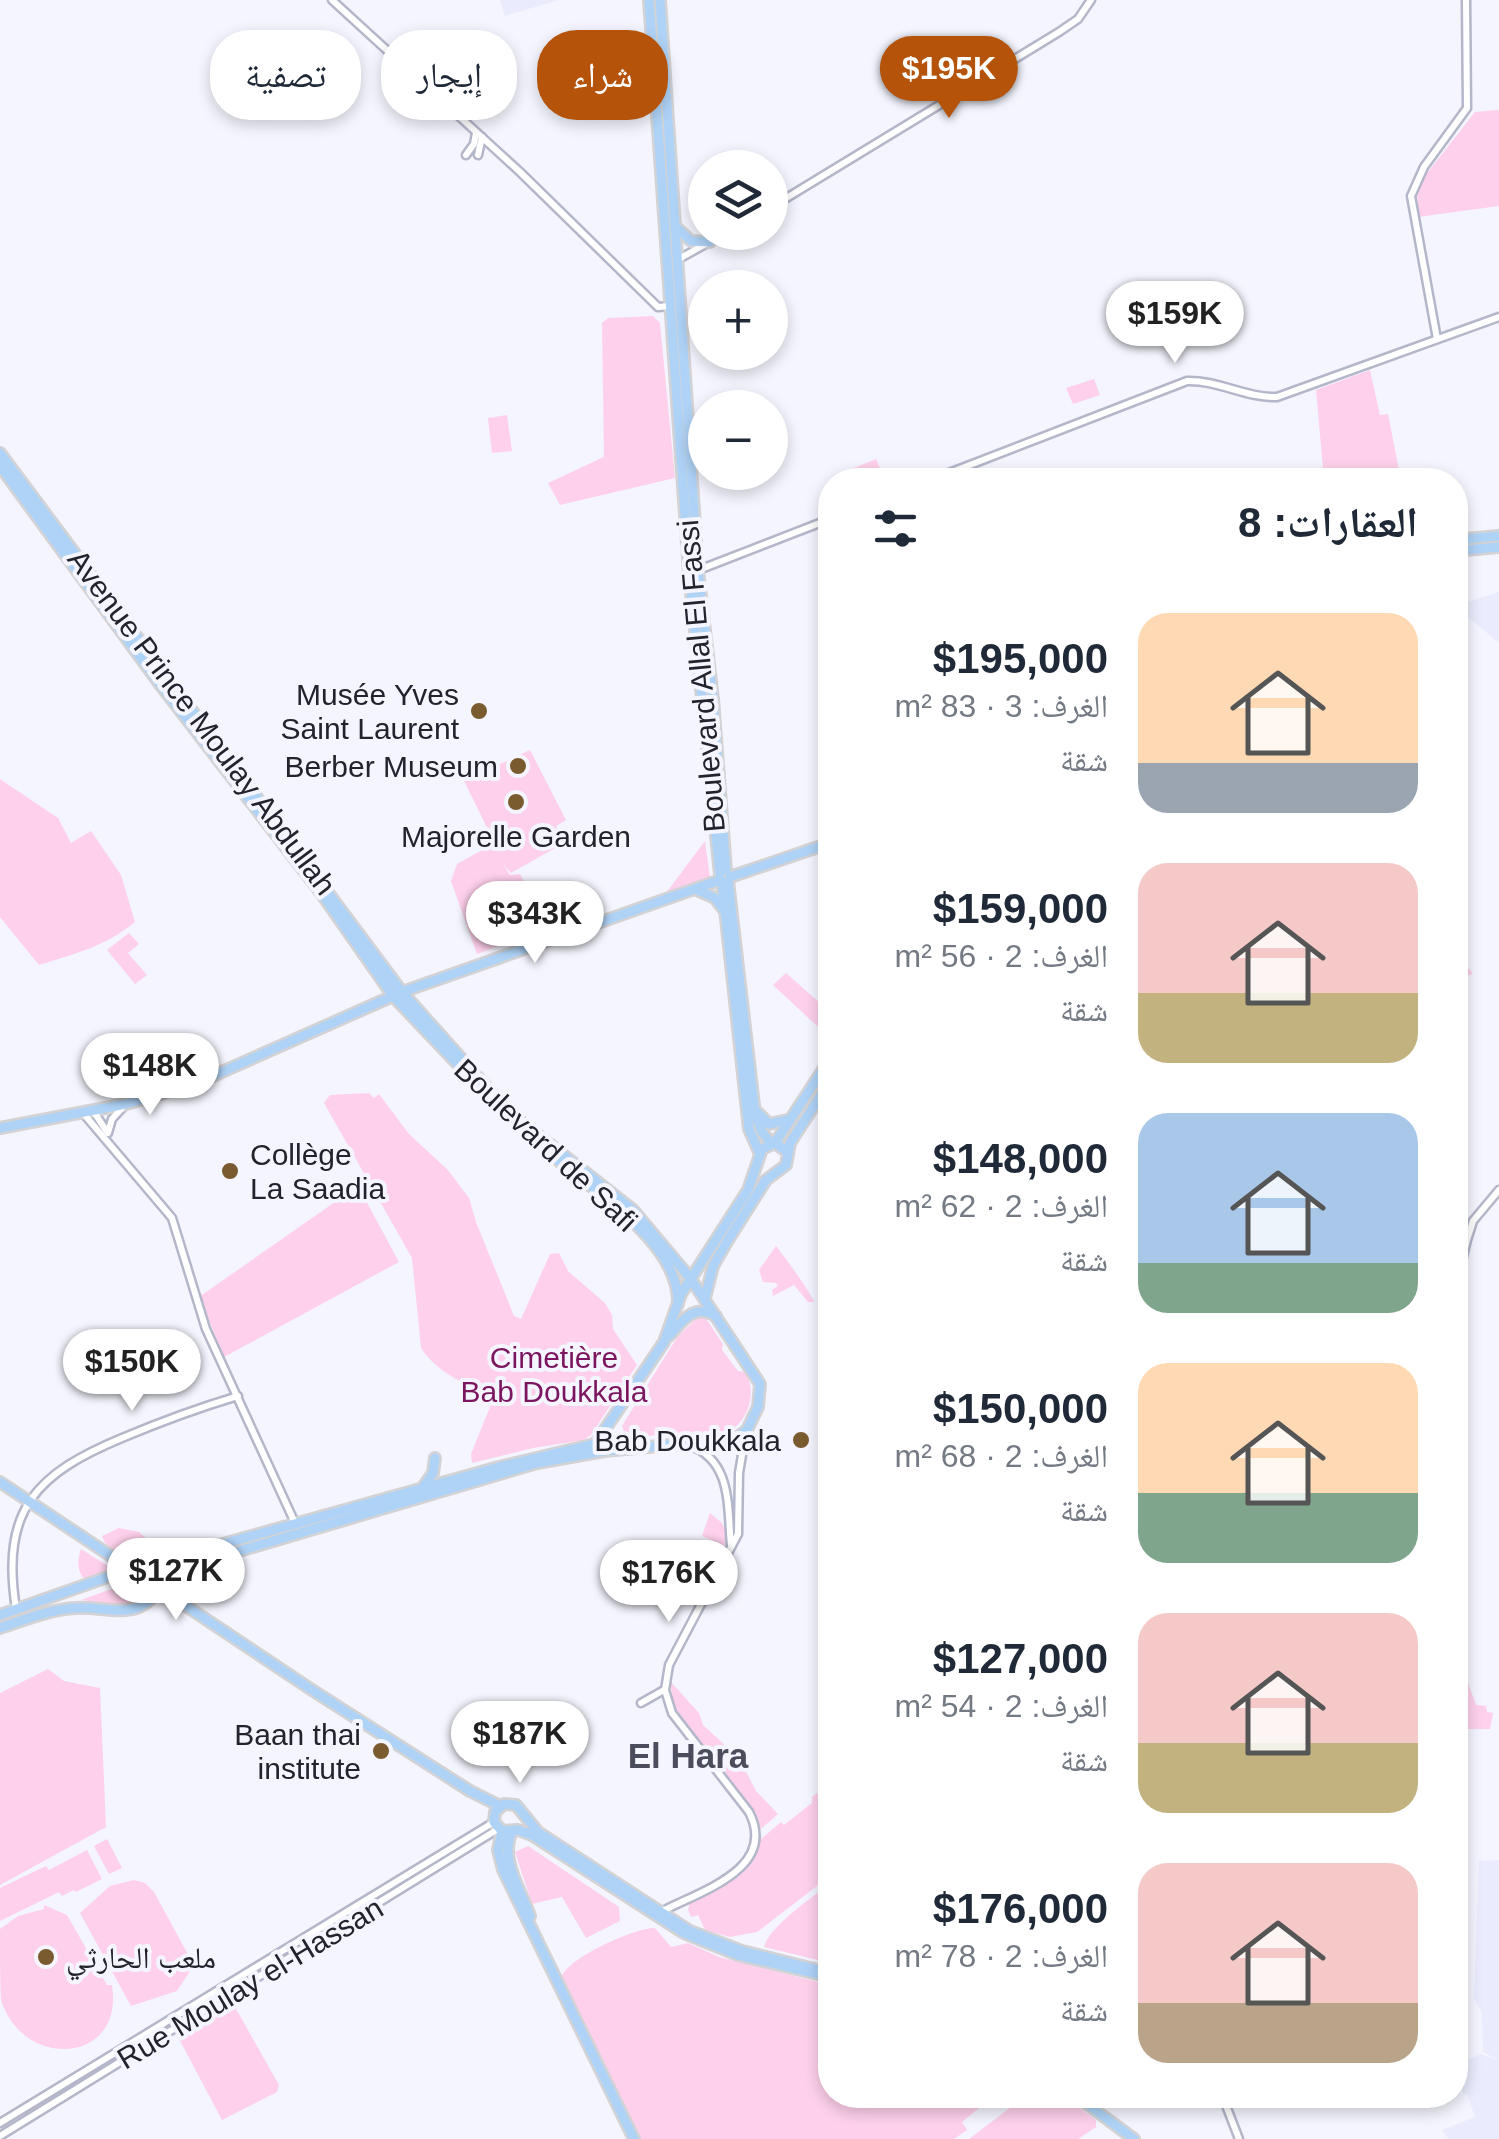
<!DOCTYPE html>
<html lang="ar">
<meta charset="utf-8">
<style>
:root{--surface:#fff;--page:#f2f2f3;--text:#1f2937;--muted:#747a83;--accent:#b45309}
body{margin:0;font-family:Arial,"Noto Naskh Arabic",sans-serif;background:var(--page);color:var(--text);direction:rtl;height:100vh;display:flex;flex-direction:column;font-size:38px;white-space:nowrap}
*{box-sizing:border-box;margin:0}
p{font-size:32px;color:var(--muted)}
.icon{flex:none;width:55px;height:55px;fill:none;stroke:currentColor;stroke-width:2;stroke-linecap:round;stroke-linejoin:round}
.map{position:relative;flex:1;overflow:hidden;direction:ltr}
.panel{position:absolute;left:818px;top:468px;width:650px;height:1640px;display:flex;flex-direction:column;background:var(--surface);border-radius:40px;box-shadow:0 5px 15px #0003;direction:rtl}
.panel>*{flex:none}
.top-card{position:absolute;left:30px;top:30px;width:638px;height:90px;direction:rtl;display:flex;gap:20px}
.controls{position:absolute;left:688px;top:150px;display:grid;gap:20px}
.controls a{display:grid;place-items:center;width:100px;height:100px;border-radius:50%;background:var(--surface);box-shadow:0 5px 15px #0003;font-size:50px}
.price{position:absolute;translate:-50% -85px;padding:0 22px;border-radius:35px;background:#fff;color:#222;font-size:32px;line-height:65px;filter:drop-shadow(0 2px 5px #0008)}
.price::after{content:'';position:absolute;left:50%;top:60px;width:30px;height:22px;margin-left:-15px;background:inherit;clip-path:polygon(0 0,100% 0,50% 100%)}
.price.selected{background:var(--accent);color:#fff}
ul{padding:0;list-style:none}
li{display:flex;align-items:center;gap:30px;height:250px;padding:0 50px}
li span{display:grid;place-items:center;flex:none;width:280px;height:200px;border-radius:30px;color:#555}
li>.icon{margin-inline-start:auto}
span .icon{width:120px;height:120px;fill:#fffc;stroke-width:1}
li b{font-size:42px}
h2{display:flex;justify-content:space-between;align-items:center;height:120px;padding:0 50px;font-size:42px}
.tag{padding:0 35px;border-radius:40px;background:var(--surface);box-shadow:0 5px 15px #0003;font-size:35px;line-height:90px}
.tag.selected{background:var(--accent);color:#fff}
.map>svg:first-child{display:block}
.built{fill:#eaecfd}
.green{fill:#fed0eb}
.lines{fill:none;stroke-linecap:round;stroke-linejoin:round}
.minor-casing{stroke:#b4b6ca;stroke-width:11}
.major-casing{stroke:#d3d3d5;stroke-width:14}
.minor{stroke:#fff;stroke-width:6}
.major{stroke:#afd3f7;stroke-width:9}
.poi-dot{fill:#7a5b30;stroke:#f4f5fe;stroke-width:4}
.labels{text-anchor:middle;dominant-baseline:central;stroke-width:8;stroke-linejoin:round;paint-order:stroke}
.street-label{font-size:30px;fill:#23232b;stroke:#f4f5fe}
.poi-label{font-size:30px;fill:#23232b;stroke:#f4f5fe;text-anchor:end}
.park-label{font-size:30px;fill:#7b155f;stroke:#f4f5fe}
.quarter-label{font-size:35px;font-weight:bold;fill:#4b4d5d;stroke:#f4f5fe}
</style>
<div class="map">
<svg width="1499" height="2139" viewBox="0 0 1499 2139">
<rect width="100%" height="100%" fill="#f4f5fe"/>
<g class="built">
<path d="M500,0h59l-54,16z"/>
<path d="M1499,592v51l-44,-37z"/>
<path d="M1499,1860v279h-51l-6,-9 33,-13 -8,-23h-4l-4,-14h-4v-15l26,-11 17,6 -15,-8 -1,-39 -8,-15 5,-137z"/>
</g>
<g class="green">
<path d="M1499,110v96l-81,11 -1,-31 58,-74z"/>
<path d="M653,316l7,7 15,155 -115,27 -12,-22 56,-26 -2,-134 6,-5z"/>
<path d="M1370,370l10,45 8,-1 13,66h-77l-8,-90z"/>
<path d="M1094,379l6,16 -27,9 -7,-16z"/>
<path d="M507,415l5,36 -20,2 -4,-35z"/>
<path d="M876,459l6,14 -17,7h-12l-4,-10z"/>
<path d="M530,750l36,70 -10,6 10,16 -55,31 -8,-9 7,11 10,-1 27,54 -70,26 -26,-73 6,-17 34,-19 3,4 1,-5 -31,-63z"/>
<path d="M0,779l58,39 13,25 20,-12 30,44 14,47c-29,24 -61,32 -96,43l-39,-48z"/>
<path d="M705,841l5,37 -44,15z"/>
<path d="M129,933l10,11 -11,9 19,22 -12,9 -28,-34z"/>
<path d="M1455,949l18,25 -16,5 10,22 -12,2z"/>
<path d="M786,973l44,39 -1,25 -56,-52z"/>
<path d="M369,1093l5,5 5,-4 30,40 39,36 21,28 7,24 38,94 7,3 29,-65 9,-1 9,18 37,32 7,12 1,14 24,36 -46,70 -7,5 -51,8 -61,15 -1,-9 23,-57c-24,-9 -59,-26 -73,-49l-9,-90 -88,-155 6,-8z"/>
<path d="M358,1186l41,76 -175,95 -25,-60z"/>
<path d="M776,1246c8,10 34,45 38,56h-6l-14,-17 -21,11 -1,-6 6,-4 -2,-3 -13,-1 -4,-12z"/>
<path d="M698,1317h7l18,27 -1,6 16,21 8,1c10,21 4,46 -16,59l-104,6 -4,-11 3,-5 53,-85z"/>
<path d="M710,1513l12,10 6,13 -4,11 -4,-2 -19,32 3,3 -10,17 -5,-3 -4,-8 4,-15 8,4 19,-33 -14,-6z"/>
<path d="M119,1528l20,4 13,12 -5,6 10,-4 1,6c-22,5 -47,9 -56,-16z"/>
<path d="M81,1549l27,17v7l-23,7c-8,-8 -8,-21 -4,-31z"/>
<path d="M134,1581l16,10 -7,7 -22,7 -40,-5z"/>
<path d="M48,1669l16,12 36,7 6,139 -106,58v-192z"/>
<path d="M1467,1680l9,25 10,1 1,6 6,1 -3,16h-27l-2,-12 -6,-3v-33z"/>
<path d="M670,1681l29,32 4,12 36,33 17,33 22,23 -17,15 -87,-119z"/>
<path d="M817,1793l13,24v59l-73,56 -27,5 -25,-7 -7,-15 -7,2 -3,-7 2,-8 42,-21 14,-11 14,-30 21,-18 3,3 28,-22v-6z"/>
<path d="M107,1839l15,29 -13,6 -15,-28z"/>
<path d="M528,1846l91,61 1,14 -34,17 -24,-41 -30,7 -17,-52z"/>
<path d="M87,1850l15,29 -26,13 -2,-2 -12,6 -3,-4 -59,29v-33l46,-22 3,4z"/>
<path d="M134,1880l11,3 9,9 36,66v13l-13,20 -46,15 -51,-93 30,-27z"/>
<path d="M830,1884v79l-66,-16c5,-20 48,-50 66,-63z"/>
<path d="M44,1905l23,10 40,70h5c13,79 -89,86 -111,15 -1,-20 -1,-50 -1,-71l18,-13 26,-7z"/>
<path d="M655,1928l16,19 17,-4 31,14 111,28v110h165l-33,27 5,8 -13,9h-317l-75,-163c8,-19 72,-48 93,-48z"/>
<path d="M217,1992l4,1v5l-196,121 -4,-2v-4z"/>
<path d="M231,2000l48,85 -2,7 -55,28 -45,-85z"/>
<path d="M1027,2095h35l34,25v7l-18,12h-109z"/>
</g>
<g class="lines">
<g class="minor-casing">
<g id="minor">
<path d="M332,0l188,172 138,135 13,-1"/>
<path d="M466,155l8,-11 2,-11"/>
<path d="M478,155l4,-18"/>
<path d="M770,208l289,-176 19,-13 13,-19"/>
<path d="M677,260l50,-28"/>
<path d="M1437,339l-26,-143 13,-29 43,-59 -1,-108"/>
<path d="M931,480l256,-99c31,-1 59,17 90,16l222,-80"/>
<path d="M696,571l134,-52"/>
<path d="M94,1112l13,20"/>
<path d="M83,1113l89,105 34,111 89,194"/>
<path d="M108,1133l4,-14 13,-14"/>
<path d="M1455,1320l5,-3 1,-52 6,-25 6,-19 26,-31"/>
<path d="M689,1445c44,16 38,62 42,100"/>
<path d="M16,1609c-16,-101 22,-136 106,-171 38,-16 76,-30 116,-42"/>
<path d="M641,1703l23,-13"/>
<path d="M659,1913c38,-21 120,-43 90,-101l-77,-99 -7,-23 4,-25 69,-131 1,-61 7,-42"/>
<path d="M1222,2095l17,44"/>
<path d="M0,2123l494,-301"/>
<path d="M0,2136l498,-307"/>
</g>
</g>
<g class="major-casing">
<g id="major">
<path d="M649,0l40,572 31,302"/>
<path d="M660,0l38,571 15,128 13,171"/>
<path d="M675,226l16,15 19,1"/>
<path d="M0,453l402,539 107,120 124,98 58,69 69,105 -2,23 -11,23 -12,9 -131,12 -67,12 -352,104c-24,9 -25,31 -46,40 -20,8 -42,-1 -63,1 -25,1 -52,12 -76,20"/>
<path d="M0,466l162,221 159,206 72,103 92,97"/>
<path d="M1455,540l44,-4"/>
<path d="M1455,551l44,-4"/>
<path d="M730,877l100,-34"/>
<path d="M728,881l27,233 7,18 9,11"/>
<path d="M722,882l27,247 11,25"/>
<path d="M695,889l20,9 9,12"/>
<path d="M755,1110l14,14 19,-4"/>
<path d="M0,1128l126,-24 71,-21 205,-91 318,-112"/>
<path d="M775,1143l55,-84"/>
<path d="M544,1148c42,40 136,91 134,156"/>
<path d="M705,1298l8,-32 15,-26 38,-60 20,-15 4,-22 40,-62"/>
<path d="M669,1336c14,-16 25,-33 47,-20"/>
<path d="M0,1482l312,208 158,101 30,15"/>
<path d="M423,1487l10,-14 2,-15"/>
<path d="M0,1615l119,-42 380,-106 96,-23 69,-102 17,-48 67,-104 14,-41 13,-6 11,8"/>
<path d="M502,1831l-4,19 5,20 131,269"/>
<path d="M511,1833c-11,27 10,57 19,83"/>
<path d="M830,1973l-88,-22 -52,-20 -152,-99 -22,-27 -12,-1 -9,8 -1,10 8,9 16,-1 14,5 152,98 54,22 92,22"/>
<path d="M1075,2095l59,44"/>
</g>
</g>
<use href="#minor" class="minor"/>
<use href="#major" class="major"/>
</g>
<g class="poi-dot">
<circle cx="479" cy="711" r="10"/>
<circle cx="518" cy="766" r="10"/>
<circle cx="516" cy="802" r="10"/>
<circle cx="230" cy="1171" r="10"/>
<circle cx="801" cy="1440" r="10"/>
<circle cx="381" cy="1751" r="10"/>
<circle cx="46" cy="1957" r="10"/>
</g>
<g class="labels">
<g class="street-label">
<text transform="translate(701 676) rotate(-95)">Boulevard Allal El Fassi</text>
<text transform="translate(202 722) rotate(53)">Avenue Prince Moulay Abdullah</text>
<text transform="translate(546 1145) rotate(43)">Boulevard de Safi</text>
<text transform="translate(250 1983) rotate(-31)">Rue Moulay el-Hassan</text>
</g>
<g class="poi-label">
<text x="459" y="694">Musée Yves<tspan x="459" dy="34">Saint Laurent</tspan></text>
<text x="498" y="766">Berber Museum</text>
<text x="516" y="836" text-anchor="middle">Majorelle Garden</text>
<text x="250" y="1154" text-anchor="start">Collège<tspan x="250" dy="34">La Saadia</tspan></text>
<text x="781" y="1440">Bab Doukkala</text>
<text x="361" y="1734">Baan thai<tspan x="361" dy="34">institute</tspan></text>
<text x="66" y="1957" text-anchor="start">ملعب الحارثي</text>
</g>
<g class="park-label">
<text x="554" y="1357">Cimetière<tspan x="554" dy="34">Bab Doukkala</tspan></text>
</g>
<g class="quarter-label">
<text x="688" y="1755">El Hara</text>
</g>
</g>
</svg>
<div class="controls">
<a><svg class="icon" aria-label="layers" viewBox="0 0 24 24"><path d="M12 4l9 5-9 5-9-5zM3 14l9 5 9-5"/></svg></a>
<a>+</a>
<a>−</a>
</div>
<b class="price selected" style="left:949px;top:121px">$195K</b>
<b class="price" style="left:1175px;top:366px">$159K</b>
<b class="price" style="left:535px;top:966px">$343K</b>
<b class="price" style="left:150px;top:1118px">$148K</b>
<b class="price" style="left:132px;top:1414px">$150K</b>
<b class="price" style="left:176px;top:1623px">$127K</b>
<b class="price" style="left:669px;top:1625px">$176K</b>
<b class="price" style="left:520px;top:1786px">$187K</b>
<div class="top-card">
<a class="tag selected">شراء</a>
<a class="tag">إيجار</a>
<a class="tag">تصفية</a>
</div>
<section class="panel">
<h2>العقارات: 8<svg class="icon" aria-label="filters" viewBox="0 0 24 24"><path d="M4 7h16M4 17h16"/><circle cx="9" cy="7" r="2"/><circle cx="15" cy="17" r="2"/></svg></h2>
<ul>
<li><span style="background:linear-gradient(#ffd9b3 75%,#9aa5b1 0)"><svg class="icon" aria-label="home" viewBox="0 0 24 24"><path d="M3 11l9-7 9 7M6 9v11h12V9"/></svg></span><div><b>$195,000</b><p>الغرف: 3 · 83 m²</p><p>شقة</p></div></li>
<li><span style="background:linear-gradient(#f6c9c9 65%,#c2b280 0)"><svg class="icon" aria-label="home" viewBox="0 0 24 24"><path d="M3 11l9-7 9 7M6 9v11h12V9"/></svg></span><div><b>$159,000</b><p>الغرف: 2 · 56 m²</p><p>شقة</p></div></li>
<li><span style="background:linear-gradient(#a9c7e8 75%,#7fa58c 0)"><svg class="icon" aria-label="home" viewBox="0 0 24 24"><path d="M3 11l9-7 9 7M6 9v11h12V9"/></svg></span><div><b>$148,000</b><p>الغرف: 2 · 62 m²</p><p>شقة</p></div></li>
<li><span style="background:linear-gradient(#ffd9b3 65%,#7fa58c 0)"><svg class="icon" aria-label="home" viewBox="0 0 24 24"><path d="M3 11l9-7 9 7M6 9v11h12V9"/></svg></span><div><b>$150,000</b><p>الغرف: 2 · 68 m²</p><p>شقة</p></div></li>
<li><span style="background:linear-gradient(#f6c9c9 65%,#c2b280 0)"><svg class="icon" aria-label="home" viewBox="0 0 24 24"><path d="M3 11l9-7 9 7M6 9v11h12V9"/></svg></span><div><b>$127,000</b><p>الغرف: 2 · 54 m²</p><p>شقة</p></div></li>
<li><span style="background:linear-gradient(#f6c9c9 70%,#b9a48a 0)"><svg class="icon" aria-label="home" viewBox="0 0 24 24"><path d="M3 11l9-7 9 7M6 9v11h12V9"/></svg></span><div><b>$176,000</b><p>الغرف: 2 · 78 m²</p><p>شقة</p></div></li>
</ul>
</section>
</div>
